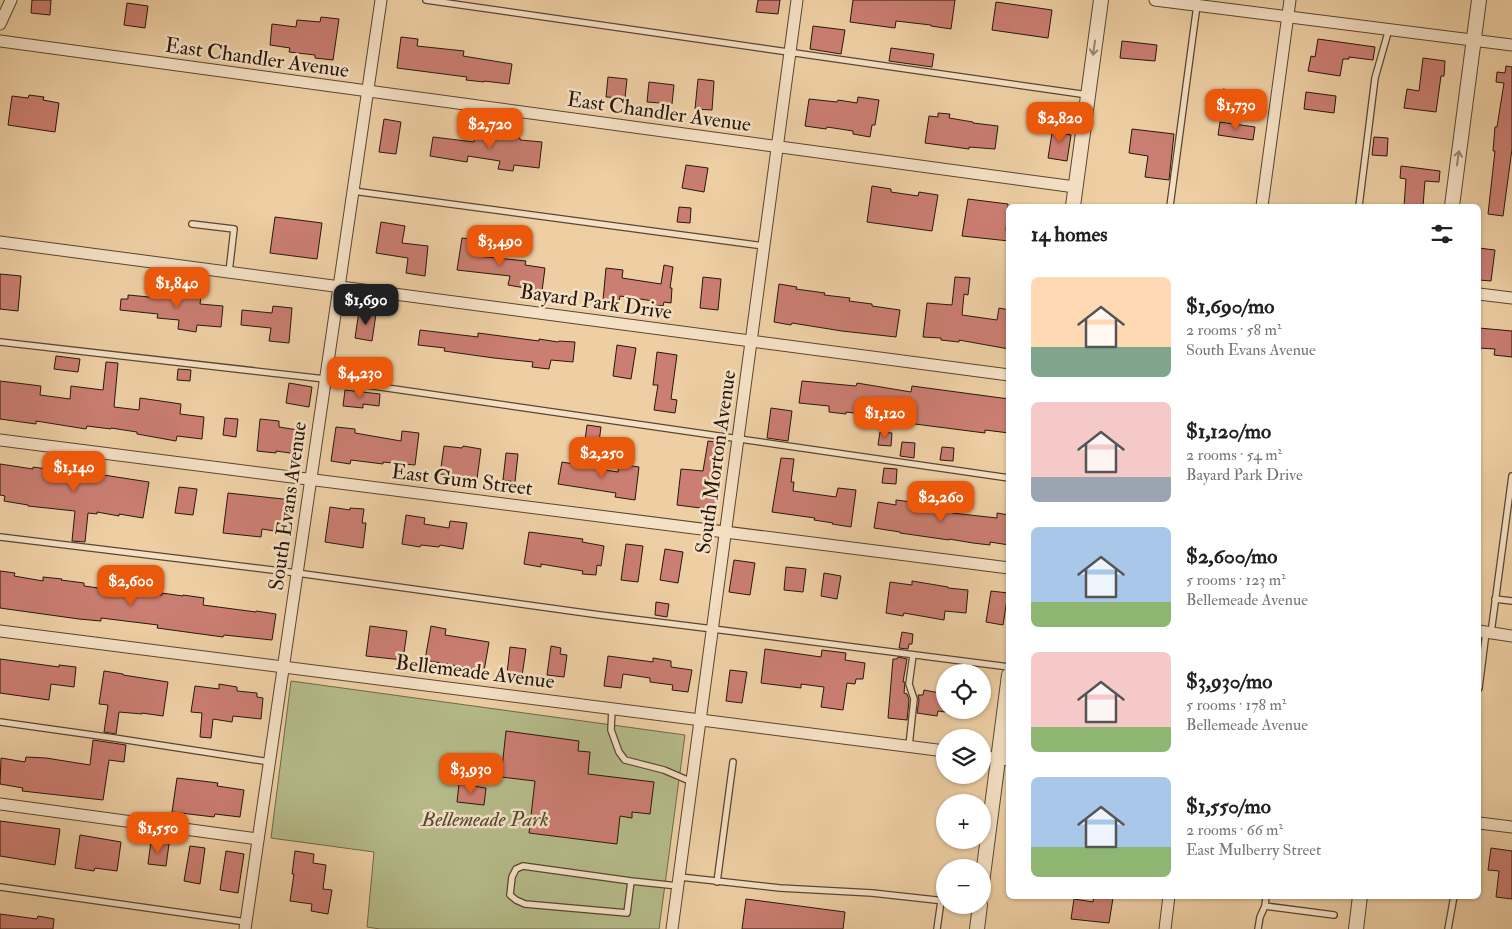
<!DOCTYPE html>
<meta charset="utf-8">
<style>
:root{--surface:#fff;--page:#f2f2f2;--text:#222;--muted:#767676;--accent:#ea580c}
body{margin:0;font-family:"IM FELL Double Pica",serif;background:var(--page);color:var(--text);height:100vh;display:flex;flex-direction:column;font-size:19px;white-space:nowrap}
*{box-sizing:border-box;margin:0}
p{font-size:16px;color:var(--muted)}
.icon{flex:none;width:28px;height:28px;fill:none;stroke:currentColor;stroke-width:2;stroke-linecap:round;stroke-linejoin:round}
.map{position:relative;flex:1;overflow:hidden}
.side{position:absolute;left:1006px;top:204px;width:475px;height:695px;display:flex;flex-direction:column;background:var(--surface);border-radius:8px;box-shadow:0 1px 4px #0004}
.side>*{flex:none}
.tools{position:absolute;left:936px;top:664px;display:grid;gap:10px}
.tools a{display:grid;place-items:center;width:55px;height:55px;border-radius:50%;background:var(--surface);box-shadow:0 1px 4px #0004;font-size:25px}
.price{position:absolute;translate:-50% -42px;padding:0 11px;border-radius:10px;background:var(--accent);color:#fff;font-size:16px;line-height:32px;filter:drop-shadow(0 1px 2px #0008)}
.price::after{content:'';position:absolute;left:50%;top:30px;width:15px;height:11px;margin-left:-8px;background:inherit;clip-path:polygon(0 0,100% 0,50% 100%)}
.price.on{background:#222;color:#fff}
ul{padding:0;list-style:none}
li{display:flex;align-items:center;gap:15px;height:125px;padding:0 25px}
li span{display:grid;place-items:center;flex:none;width:140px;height:100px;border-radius:8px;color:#555}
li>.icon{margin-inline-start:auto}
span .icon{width:60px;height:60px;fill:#fffc;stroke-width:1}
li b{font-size:21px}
h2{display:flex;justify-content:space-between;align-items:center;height:60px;padding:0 25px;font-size:21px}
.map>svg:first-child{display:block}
.green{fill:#b5bb89;stroke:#6e694a}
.building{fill:#cb7e72;stroke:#27170b}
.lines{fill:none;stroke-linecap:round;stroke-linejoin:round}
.service-casing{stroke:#594531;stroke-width:8}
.minor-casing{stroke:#594531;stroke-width:13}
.tertiary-casing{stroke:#594531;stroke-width:16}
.service{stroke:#f4e0c4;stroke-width:5.5}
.minor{stroke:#f4e0c4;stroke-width:11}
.tertiary{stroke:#f4e0c4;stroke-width:14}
.oneway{stroke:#988671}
.labels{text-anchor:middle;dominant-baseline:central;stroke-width:5;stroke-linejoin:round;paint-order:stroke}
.street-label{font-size:21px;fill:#27170b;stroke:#f4e0c4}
.park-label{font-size:21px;font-style:italic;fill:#524831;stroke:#f4e0c4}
</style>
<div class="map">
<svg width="1512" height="929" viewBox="0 0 1512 929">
<rect width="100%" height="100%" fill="#eecfa4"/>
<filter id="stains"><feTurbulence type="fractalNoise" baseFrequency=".004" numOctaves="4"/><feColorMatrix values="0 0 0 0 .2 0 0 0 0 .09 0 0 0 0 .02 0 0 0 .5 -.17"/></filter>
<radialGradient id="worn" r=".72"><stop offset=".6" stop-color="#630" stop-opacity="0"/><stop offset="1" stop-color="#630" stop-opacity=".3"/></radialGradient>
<path class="green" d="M291,681l394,54 -26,194h-279l-13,-2 7,-75 -103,-14z"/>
<g class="building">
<path d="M32,0h19l-1,15 -19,-2z"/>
<path d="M758,0h22l-2,14 -22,-2z"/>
<path d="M853,0h102l-4,29 -20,-3v-1l-35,-4 -1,7 -45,-6z"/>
<path d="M996,2l56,8 -4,28 -56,-8z"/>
<path d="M127,3l21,3 -3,22 -21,-3z"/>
<path d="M321,17l18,2 -6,41 -18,-2v-3l-26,-3 1,-4 -20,-3 2,-21 24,3 1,-7 23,2z"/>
<path d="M813,26l32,4 -4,24 -31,-5z"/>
<path d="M401,37l17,2 -1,7 47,5 -1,5 49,8 -3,20 -25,-3v1l-18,-2 1,-3 -70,-9z"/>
<path d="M1318,39l57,8 -2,13 -24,-3v2h-6l-3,17 -32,-5 3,-15 4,1z"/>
<path d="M1122,41l35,4 -2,16 -35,-3z"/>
<path d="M891,48l43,6 -2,13 -43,-6z"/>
<path d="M1423,58l22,3 -1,15h-3l-5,36 -32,-4 3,-19 12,2z"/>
<path d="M1506,66l6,1v82l-9,67 -15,-2 7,-63h-2l2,-24h2l7,-44 -8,-1 1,-10 8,1z"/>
<path d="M608,77l19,2 -2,19 -19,-1z"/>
<path d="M698,79l16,2 -2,29 -17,-1z"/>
<path d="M649,82l25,3 -2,19 -25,-2z"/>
<path d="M1223,89l36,6 -2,13 -36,-6z"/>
<path d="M1306,92l30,4 -2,17 -30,-4z"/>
<path d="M29,95l15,2 -1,3 16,3 -4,29 -47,-7 4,-29 16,2z"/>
<path d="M858,97l21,3 -4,25h-3l-2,12 -17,-3v-3l-26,-4 -1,2 -21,-3 4,-27 28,3 1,-2 19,3z"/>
<path d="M938,113l12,1 -1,4 24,4v1l25,3 -3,23 -26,-2v2l-44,-6 4,-27 9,1z"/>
<path d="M384,119l17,3 -5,32 -17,-2z"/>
<path d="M1220,122l35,5 -2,13 -35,-5z"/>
<path d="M1053,127l14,2 -1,5 5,1 -4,26 -19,-3z"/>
<path d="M1132,129l42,5 -5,46 -24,-3 3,-21 -19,-3z"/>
<path d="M475,132l45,6v2l22,2 -3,26 -25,-3 -1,6 -15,-2 2,-8 -32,-5 -1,6 -37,-6 3,-19 41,5z"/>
<path d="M1374,137l14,1 -1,18 -15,-1z"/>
<path d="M686,165l22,3 -4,24 -22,-4z"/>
<path d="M1401,166l39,5 -1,11 -14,-1 -2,25h-19l2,-27 -6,-1z"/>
<path d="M872,186l19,3v3l27,4 1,-4 19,3 -6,36 -65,-9z"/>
<path d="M968,199l40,5 -2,27h3v10l-47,-5z"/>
<path d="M679,207l12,1 -1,15 -13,-1z"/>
<path d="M275,217l47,6 -5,36 -47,-6z"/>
<path d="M381,222l24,4 -3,17 26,3 -3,30 -19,-3 2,-15 -32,-5z"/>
<path d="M462,238l17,2 -2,16 49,5 -1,4 20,3 -3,23 -34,-6 2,-9 -53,-6z"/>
<path d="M1479,248l16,2 -4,31 -12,-1z"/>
<path d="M664,265l9,2 -3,21h2l-1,15 -7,-1 -1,4 -10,-1v-4l-33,-5 -1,6 -16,-2 3,-32 17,2 -1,8 39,6z"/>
<path d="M0,274l21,2 -3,35 -18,-2z"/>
<path d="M703,277l18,2 -3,31 -18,-2z"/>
<path d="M955,277l15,1 -2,17 -4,-1 -2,21 35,5 2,-12 10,2v39l-50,-9v2l-18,-2v-2l-18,-1 4,-34 25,2z"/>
<path d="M779,284l18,3 -1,2 29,4 -1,2 26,3 -1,3 23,3v2l28,4 -4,27 -54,-6 -50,-8 -1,2 -17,-3z"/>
<path d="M160,291l41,5 -1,8 23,2 -2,21 -24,-2 -1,7 -18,-3 1,-9 -22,-2 1,-4 -38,-4 1,-11h7v-4l32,3z"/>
<path d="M273,306l19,2 -3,35 -20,-2 2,-13 -30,-3 1,-15 30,3z"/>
<path d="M359,311l17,3 -4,27 -17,-3z"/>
<path d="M1479,328l33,3v26l-18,-2 1,-6 -16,-1z"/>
<path d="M420,330l58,7v-4l61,8v-2l19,3 1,-1 16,1 -2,20 -22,-2 -2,9 -17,-2 1,-5 -39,-4 -50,-7 1,-3 -27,-3z"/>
<path d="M617,345l19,3 -5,31 -18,-3z"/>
<path d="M657,352l20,3 -6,44 6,1 -2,13 -21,-3 4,-25h-5z"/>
<path d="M56,356l24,3 -2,13 -24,-3z"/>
<path d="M106,362l12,1 -4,44 25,3 1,-12 41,6 -1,10 24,3 -2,22 -25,-3 -1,5 -39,-7v-2l-26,-4v1l-24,-3 -1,3 -50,-8v3l-36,-5v-38l41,5 -1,9 30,4 1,-13 32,4z"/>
<path d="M178,369l13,1 -1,11 -13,-1z"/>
<path d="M802,381l54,5 1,-3 54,9 1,-6 97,13v34l-24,-3v3l-78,-10 2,-15 -38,-5 -2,12 -23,-3v2l-17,-2v-6l-30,-3z"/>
<path d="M289,383l23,4 -3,20 -23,-4z"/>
<path d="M345,390l35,4 -1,12 -16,-2v4l-20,-2z"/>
<path d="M771,408l21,3 -4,30 -21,-3z"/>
<path d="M225,418l13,1 -2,18 -13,-2z"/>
<path d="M260,419l19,2v6l25,4 -2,13 -3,-1 -2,11 -21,-3v2l-19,-2z"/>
<path d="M587,425l14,2 -2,15 -14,-2z"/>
<path d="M336,427l19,2v4l46,8 1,-10 17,2 -4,32 -32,-3v2l-32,-4 -1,4 -19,-3z"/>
<path d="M880,432l12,1 -1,13 -13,-1z"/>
<path d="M708,441l15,2 -4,30h2l-5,37 -39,-5 4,-36 22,2z"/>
<path d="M902,442l13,1 -1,15 -14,-2z"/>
<path d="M444,446l18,2 1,-2 18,3 -4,30 -37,-5z"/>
<path d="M942,447l12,1 -1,13 -13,-1z"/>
<path d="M506,453l12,1 -3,28 -12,-2z"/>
<path d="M781,458l13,1 -3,23h3l-1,9 43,6 2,-9 18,2 -5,37 -19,-3 1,-1 -19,-3 1,-2 -43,-6z"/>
<path d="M562,462l17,3v1l39,6 1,-8 20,3 -4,33 -20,-3 1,-4 -58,-9z"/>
<path d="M0,464l33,5v-2l50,7 1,-2 65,10 -6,36 -24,-4v2l-22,-4v2l-9,-1 -3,29 -13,-1 3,-30 -47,-5v-1l-24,-4 1,-5 -5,-1z"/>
<path d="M884,468l13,1 -1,15 -14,-1z"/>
<path d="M179,487l18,2 -4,26 -18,-2z"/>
<path d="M228,493l64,7 -5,33 -25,-4 -1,8 -38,-4z"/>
<path d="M919,498l17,3v2l18,2 -2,8 45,5v-5l12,2v30l-19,-3v3l-17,-2 -24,-4v1l-49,-7v-1l-26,-4 4,-26 18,3v-5l23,3z"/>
<path d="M330,507l20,3v-2l14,1 -2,14h4l-3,25 -38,-6z"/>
<path d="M406,515l19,3 -1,6 25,4 1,-7 17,2 -4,26 -23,-4 -1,2 -18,-2 -1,2 -18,-3z"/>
<path d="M529,532l54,7 -1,3 22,4 -3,20 -4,-1 -1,10 -14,-1 1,-3 -42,-7v3l-17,-3z"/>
<path d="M626,544l17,2 -5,36 -17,-2z"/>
<path d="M665,549l18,3 -5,31 -18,-3z"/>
<path d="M734,560l21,3 -5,32 -21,-3z"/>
<path d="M786,567l20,2 -3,23 -19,-2z"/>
<path d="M0,571l15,2 -1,3 29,5v-4l19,2 -1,1 23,3v3l29,4 1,-8 10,1 -1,8 39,4v-2l21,3v-1l21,3 -1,7 53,7v-1l20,3 -4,26 -48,-5 -1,2 -66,-9 1,-3 -57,-7v3l-22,-2 -79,-11z"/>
<path d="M824,573l17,3 -4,23 -16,-3z"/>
<path d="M912,581l36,6v1l20,2 -2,23 -21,-2 -1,9 -40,-7 -1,3 -17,-3 4,-31 22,3z"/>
<path d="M991,591l17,2 -5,32 -17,-3z"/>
<path d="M656,602l13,2 -2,13 -12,-2z"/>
<path d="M370,626l37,5 -4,29 -37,-4z"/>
<path d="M431,626l15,3 -1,6 44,7 -5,29 -59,-11z"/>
<path d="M902,632l11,2 -1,10h-3l-1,5 -9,-1z"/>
<path d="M551,646l10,2 -1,6 7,1 -3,22 -17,-2z"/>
<path d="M510,647l16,2 -4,27 -15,-2z"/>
<path d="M765,649l56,8 1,-7 24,3 -1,7 20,3 -2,16h-7l-1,5 -8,-1 -4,27 -22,-3 3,-20 -23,-3v4l-40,-5z"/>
<path d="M608,656l45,6v-4l18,3v6l21,3 -4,22 -16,-2 1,-5 -23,-3v-4l-27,-4 -2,14 -17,-2z"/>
<path d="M898,657l9,2 -4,23h2l-1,11 3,1 2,6 -2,20 -19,-2 5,-59h4z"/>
<path d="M0,659l59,8v-2l17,2 -2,20 -23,-3 -2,16 -49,-7z"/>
<path d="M730,670l17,2 -5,31 -16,-2z"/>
<path d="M104,671l19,3v1l45,7 -5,34 -21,-3v1l-23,-2 -3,22 -12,-2 4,-27 -9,-1z"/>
<path d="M219,684l18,3v4l20,2v4l6,1 -2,21 -28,-3 -1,6 -19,-3 -2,19 -11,-1 2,-24 -11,-1 4,-26 24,3z"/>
<path d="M924,690l21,4v18l-7,-1 -1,5 -20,-3 2,-13 -1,-5h5z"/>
<path d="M506,731l73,10 -1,10 12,1 -2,22 66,8 -4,32 -18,-2v6l-12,-2 -3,28 -88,-11 6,-52 -34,-4z"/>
<path d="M93,740l33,5 -2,17 -15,-2 -6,40 -81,-9 1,-3 -23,-4 1,-26 24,4 1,-5 20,1 44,7z"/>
<path d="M177,778l41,5 -1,3 27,4 -4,27 -25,-3 -1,3 -42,-5z"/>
<path d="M459,784l27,4 -2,17 -27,-3z"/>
<path d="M0,821l60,8 -5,36 -55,-9z"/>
<path d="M80,835l41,7 -4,29 -22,-3 -1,3 -19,-3z"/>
<path d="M151,841l18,3 -3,22 -18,-2z"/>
<path d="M190,846l15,2 -5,36 -16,-3z"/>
<path d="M1491,848l21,3v48l-16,-2 3,-26 -11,-1z"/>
<path d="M226,851l18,3 -6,39 -18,-3z"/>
<path d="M295,851l19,3 -1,9 13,2 -3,24 9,1 -4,24 -17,-3 1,-7 -22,-3 4,-27h-2z"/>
<path d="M1094,896l19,2 -4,25 -38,-4 3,-20 19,3z"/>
<path d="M746,899l99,13 -2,17h-101z"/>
<path d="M0,914l37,5 1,-3 16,3 -1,10h-53z"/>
</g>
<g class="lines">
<g class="service-casing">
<g id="service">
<path d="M426,0l662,95"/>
<path d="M353,191l411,55"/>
<path d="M1170,206l27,-201"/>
<path d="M1359,206l16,-128 14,-49"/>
<path d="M192,224l42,5 -5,43"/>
<path d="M0,342l325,37 684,99"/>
<path d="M0,537l297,36 303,42 113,14 296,38"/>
<path d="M1495,599l17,2"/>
<path d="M1491,633l21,-157"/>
<path d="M1479,688l7,-56"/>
<path d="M612,709l-1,21 8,22 6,8 39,10 28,12"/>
<path d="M0,722l114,16 156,24"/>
<path d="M909,746l5,-47 -5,-15 4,-29"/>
<path d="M680,877l100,11 92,5 73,8"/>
<path d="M631,881l-4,32 -102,-9 -9,-4 -6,-5 2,-18 4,-8 7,-3 108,15 47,5"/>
<path d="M717,882l16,-120"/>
<path d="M0,887l246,35"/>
<path d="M1266,896l-1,10 69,9"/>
<path d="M937,929l4,-28"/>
<path d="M1258,929l2,-12 5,-11"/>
<path d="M1448,929l6,-33"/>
</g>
</g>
<g class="minor-casing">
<g id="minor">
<path d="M1155,0l357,45"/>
<path d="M0,24l11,-24"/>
<path d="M0,41l1075,146"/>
<path d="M1262,206l28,-206"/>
<path d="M0,242l1009,133"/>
<path d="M1479,294l33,4"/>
<path d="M0,440l1009,128"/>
<path d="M0,631l945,120"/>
<path d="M1479,631l33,5"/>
<path d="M982,756l27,4"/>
<path d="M0,804l258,35"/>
<path d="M1479,823l33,4"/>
<path d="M245,929l136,-929"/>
<path d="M672,929l125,-929"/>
<path d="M1165,929l4,-33"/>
</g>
</g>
<g class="tertiary-casing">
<g id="tertiary">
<path d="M1073,206l28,-206"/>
<path d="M1452,206l27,-206"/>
<path d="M982,883l27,-208"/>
<path d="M977,929l3,-24"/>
<path d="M1356,929l4,-33"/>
</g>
</g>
<use href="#service" class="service"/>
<use href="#minor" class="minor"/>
<use href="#tertiary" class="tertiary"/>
</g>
<defs><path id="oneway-shaft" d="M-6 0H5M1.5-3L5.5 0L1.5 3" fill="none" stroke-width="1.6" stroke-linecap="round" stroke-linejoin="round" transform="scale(1.25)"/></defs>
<g class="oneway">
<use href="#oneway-shaft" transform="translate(1094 48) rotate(98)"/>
<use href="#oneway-shaft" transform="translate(1458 158) rotate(-82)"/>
</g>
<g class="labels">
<g class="street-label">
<text transform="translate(257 58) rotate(8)">East Chandler Avenue</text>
<text transform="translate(659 112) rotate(8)">East Chandler Avenue</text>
<text transform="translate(596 302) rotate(8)">Bayard Park Drive</text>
<text transform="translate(716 462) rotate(-82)">South Morton Avenue</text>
<text transform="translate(462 480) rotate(7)">East Gum Street</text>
<text transform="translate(288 506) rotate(-82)">South Evans Avenue</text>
<text transform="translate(475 672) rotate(7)">Bellemeade Avenue</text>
</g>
<g class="park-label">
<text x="485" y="819">Bellemeade Park</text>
</g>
</g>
<rect width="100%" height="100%" filter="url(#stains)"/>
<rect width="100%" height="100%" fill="url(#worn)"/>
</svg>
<div class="tools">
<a><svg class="icon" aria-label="locate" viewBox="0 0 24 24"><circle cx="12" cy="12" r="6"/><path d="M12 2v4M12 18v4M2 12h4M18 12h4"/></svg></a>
<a><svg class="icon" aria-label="layers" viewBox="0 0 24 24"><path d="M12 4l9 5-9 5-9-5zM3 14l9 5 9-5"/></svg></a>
<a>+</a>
<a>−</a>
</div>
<b class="price" style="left:1236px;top:131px">$1,730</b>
<b class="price" style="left:1060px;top:144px">$2,820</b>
<b class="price" style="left:490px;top:150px">$2,720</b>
<b class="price" style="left:500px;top:267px">$3,490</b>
<b class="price" style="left:177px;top:309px">$1,840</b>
<b class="price on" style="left:366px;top:326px">$1,690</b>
<b class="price" style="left:360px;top:399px">$4,230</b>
<b class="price" style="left:885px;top:439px">$1,120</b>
<b class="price" style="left:602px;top:479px">$2,250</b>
<b class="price" style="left:74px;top:493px">$1,140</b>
<b class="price" style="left:941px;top:523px">$2,260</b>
<b class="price" style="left:131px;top:607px">$2,600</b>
<b class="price" style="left:471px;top:795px">$3,930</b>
<b class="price" style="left:158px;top:854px">$1,550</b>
<section class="side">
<h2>14 homes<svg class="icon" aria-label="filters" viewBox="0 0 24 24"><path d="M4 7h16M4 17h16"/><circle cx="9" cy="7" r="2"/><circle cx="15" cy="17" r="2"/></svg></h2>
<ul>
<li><span style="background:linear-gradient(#ffd9b3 70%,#7fa58c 0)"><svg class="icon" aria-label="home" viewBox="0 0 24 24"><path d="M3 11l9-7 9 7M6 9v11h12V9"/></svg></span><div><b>$1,690/mo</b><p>2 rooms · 58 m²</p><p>South Evans Avenue</p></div></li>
<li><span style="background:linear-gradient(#f6c9c9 75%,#9aa5b1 0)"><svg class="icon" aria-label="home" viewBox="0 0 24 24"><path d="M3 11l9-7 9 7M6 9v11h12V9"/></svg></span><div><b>$1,120/mo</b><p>2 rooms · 54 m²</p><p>Bayard Park Drive</p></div></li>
<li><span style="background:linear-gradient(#a9c7e8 75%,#8fb573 0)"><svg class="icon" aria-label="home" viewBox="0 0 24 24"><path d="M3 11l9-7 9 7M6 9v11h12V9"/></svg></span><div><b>$2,600/mo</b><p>5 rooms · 123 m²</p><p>Bellemeade Avenue</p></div></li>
<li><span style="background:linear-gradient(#f6c9c9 75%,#8fb573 0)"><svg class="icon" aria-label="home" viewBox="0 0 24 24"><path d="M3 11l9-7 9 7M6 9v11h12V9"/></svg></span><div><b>$3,930/mo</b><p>5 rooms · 178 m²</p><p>Bellemeade Avenue</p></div></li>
<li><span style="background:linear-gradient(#a9c7e8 70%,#8fb573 0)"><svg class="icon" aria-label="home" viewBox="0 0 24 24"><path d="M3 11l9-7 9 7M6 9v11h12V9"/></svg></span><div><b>$1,550/mo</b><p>2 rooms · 66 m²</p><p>East Mulberry Street</p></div></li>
</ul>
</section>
</div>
